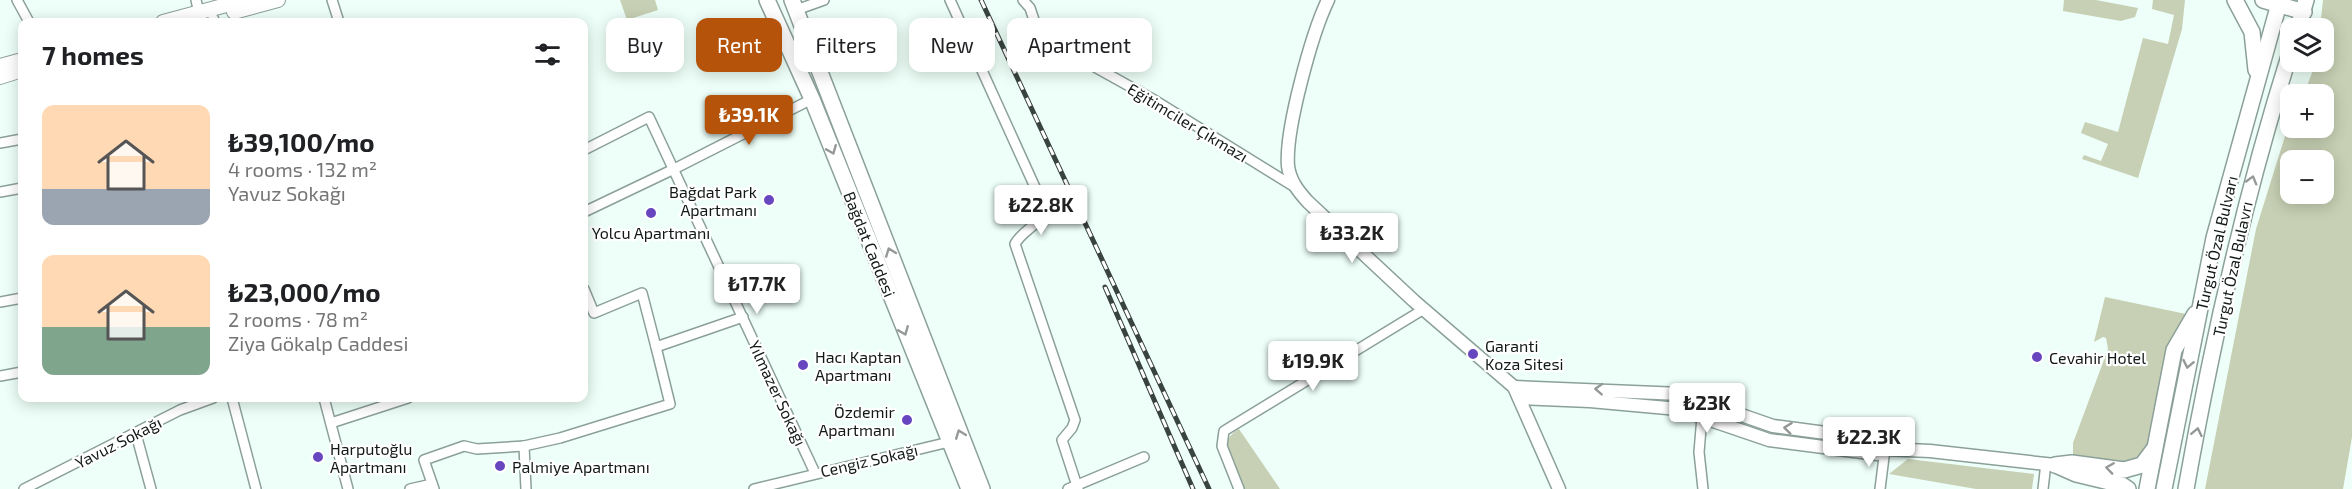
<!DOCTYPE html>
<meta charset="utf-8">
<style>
:root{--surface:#fff;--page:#f2f2f2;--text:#202124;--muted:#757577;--accent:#b45309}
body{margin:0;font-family:"Exo 2",sans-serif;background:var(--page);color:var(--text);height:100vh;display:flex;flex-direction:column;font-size:22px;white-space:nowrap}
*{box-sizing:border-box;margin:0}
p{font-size:20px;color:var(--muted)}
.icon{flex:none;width:33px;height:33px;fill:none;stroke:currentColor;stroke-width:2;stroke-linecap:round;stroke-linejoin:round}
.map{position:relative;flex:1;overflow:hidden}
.sheet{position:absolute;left:18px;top:18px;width:570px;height:384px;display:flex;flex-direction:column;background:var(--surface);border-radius:12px;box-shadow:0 3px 15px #0003}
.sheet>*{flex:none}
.top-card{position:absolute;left:606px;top:18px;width:570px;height:54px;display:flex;gap:12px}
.tools{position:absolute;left:2280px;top:18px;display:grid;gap:12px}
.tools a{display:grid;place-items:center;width:54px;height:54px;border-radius:12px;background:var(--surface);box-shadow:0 3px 15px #0003;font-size:30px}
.price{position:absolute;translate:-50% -51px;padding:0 14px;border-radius:6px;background:#fff;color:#222;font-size:20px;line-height:39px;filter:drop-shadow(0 2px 3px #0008)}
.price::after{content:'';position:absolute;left:50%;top:36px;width:18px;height:14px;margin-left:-9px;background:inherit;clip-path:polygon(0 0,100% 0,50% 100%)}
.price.on{background:var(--accent);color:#fff}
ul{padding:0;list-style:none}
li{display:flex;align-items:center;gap:18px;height:150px;padding:0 24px}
li span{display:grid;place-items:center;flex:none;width:168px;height:120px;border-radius:12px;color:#555}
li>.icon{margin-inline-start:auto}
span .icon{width:72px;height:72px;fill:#fffc;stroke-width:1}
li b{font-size:26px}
h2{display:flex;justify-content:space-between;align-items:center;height:72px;padding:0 24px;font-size:26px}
.chip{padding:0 21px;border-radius:12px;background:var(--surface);box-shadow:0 3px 15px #0003;font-size:21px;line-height:54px}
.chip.on{background:var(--accent);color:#fff}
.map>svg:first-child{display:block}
.green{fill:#c7d0b4;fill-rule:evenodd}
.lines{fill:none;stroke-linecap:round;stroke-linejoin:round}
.minor-casing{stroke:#8ba098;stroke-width:12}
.tertiary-casing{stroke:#8ba098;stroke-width:15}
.secondary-casing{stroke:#8ba098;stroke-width:16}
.primary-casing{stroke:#8ba098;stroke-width:18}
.trunk-casing{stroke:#8ba098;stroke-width:18}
.minor{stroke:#fff;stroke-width:9}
.tertiary{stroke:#fff;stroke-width:12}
.secondary{stroke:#fff;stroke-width:14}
.primary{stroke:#fff;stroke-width:15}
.trunk{stroke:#fff;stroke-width:15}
.rail-casing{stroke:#39433f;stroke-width:5}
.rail{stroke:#fff;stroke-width:3;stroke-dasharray:9;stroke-linecap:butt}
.oneway{stroke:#949897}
.poi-dot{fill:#6746bf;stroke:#fff;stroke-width:2}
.labels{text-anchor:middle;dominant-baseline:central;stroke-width:4.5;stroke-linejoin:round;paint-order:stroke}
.street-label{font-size:16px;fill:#121a17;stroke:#fff}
.poi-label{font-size:16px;fill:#121a17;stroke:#fff;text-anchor:start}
</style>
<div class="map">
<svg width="2352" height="489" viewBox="0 0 2352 489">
<rect width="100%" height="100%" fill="#edfff8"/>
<g class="green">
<path d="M620,0h35l3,10 -31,10z"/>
<path d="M2064,0h32l42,8 -3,9 -14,4 -58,-10z"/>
<path d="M2153,0h32l-3,29 -44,149 -56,-19 2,-4 17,6 7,-17 -27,-11 4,-11 33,10 25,-94 25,6 6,-29 -22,-6z"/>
<path d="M2323,0h29v437l-9,52h-138l51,-260 34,-109v8h34v-34h-20l12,-32h8v-34h-4zM2290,160h34v34h-34z"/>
<path d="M2105,297l81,17 -19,47 -20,91c-19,18 -49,7 -74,4v-13l35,-94 -2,-11 -3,-1 -9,5z"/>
<path d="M1239,429l41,60h-36c-8,-19 -30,-48 -5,-60z"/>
<path d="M1908,459l126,15 -2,15h-56l-87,-15z"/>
</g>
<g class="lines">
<g class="minor-casing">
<g id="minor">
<path d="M17,0l12,22"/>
<path d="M196,0l3,13"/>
<path d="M332,0l7,22"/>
<path d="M950,0l94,207c-1,17 -22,23 -29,37l60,176 -3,8 -10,12 16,49"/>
<path d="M1023,0l7,8 8,24 12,10 106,59 137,85"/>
<path d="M796,10l28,-10"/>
<path d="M213,18l2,4"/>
<path d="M0,143l22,-4"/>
<path d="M584,150l65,-33 166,356"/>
<path d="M0,192l22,-4"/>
<path d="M584,212l90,-43 138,-70"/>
<path d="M584,289l10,24 48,-20 14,54 87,-30"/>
<path d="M0,302l22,-4"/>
<path d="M0,376l22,-4"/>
<path d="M232,398l24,91"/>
<path d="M324,398l24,91"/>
<path d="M1702,417l-3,35 4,37"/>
<path d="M331,423l77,-25"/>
<path d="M136,434l15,55"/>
<path d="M24,489l156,-79 33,-12"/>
<path d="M410,489l22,-5"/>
<path d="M434,489l-10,-29 40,-14 13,3 47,-3"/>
<path d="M526,489l-2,-43 36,-8 110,-34 -14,-57"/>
<path d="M754,489l195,-47"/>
<path d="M1068,489l76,-32"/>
<path d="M1239,489l-17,-43 2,-15 200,-122"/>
<path d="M1880,489l5,-40"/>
<path d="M2043,489l3,-26"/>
</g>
</g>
<g class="tertiary-casing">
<g id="tertiary">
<path d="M1328,0c-16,33 -43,130 -40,166 2,15 10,25 20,36l106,99 100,86 45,102"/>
<path d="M1514,387l167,7 92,32 98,13 14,10"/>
<path d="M1519,398l71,3 88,8 91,31 108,14 8,-5 45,2 125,14"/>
</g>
</g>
<g class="secondary-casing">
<g id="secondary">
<path d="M234,12l44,-12"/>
<path d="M163,22l82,-22"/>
<path d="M0,66l22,-6"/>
<path d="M0,77l22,-7"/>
</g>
</g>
<g class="primary-casing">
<g id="primary">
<path d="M767,0l45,99 157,390"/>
<path d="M792,0l190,489"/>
</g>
</g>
<g class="trunk-casing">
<g id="trunk">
<path d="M2235,0l17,32 4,38"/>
<path d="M2263,0l41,12"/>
<path d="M2298,28l8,-28"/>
<path d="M2055,465l17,-2 52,7 18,-5 12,-16"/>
<path d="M2058,466l18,8 46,11 6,4"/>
<path d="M2147,489l27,-139 21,-36"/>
<path d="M2164,489l50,-251 66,-238"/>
<path d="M2186,489c26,-147 59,-294 104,-436"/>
</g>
</g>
<use href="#minor" class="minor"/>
<use href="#tertiary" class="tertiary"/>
<use href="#secondary" class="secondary"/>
<use href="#primary" class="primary"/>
<use href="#trunk" class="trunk"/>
<g class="rail-casing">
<g id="rail">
<path d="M981,0l228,489"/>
<path d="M1105,287l88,202"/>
</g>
</g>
<use href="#rail" class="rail"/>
</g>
<defs><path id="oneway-chevron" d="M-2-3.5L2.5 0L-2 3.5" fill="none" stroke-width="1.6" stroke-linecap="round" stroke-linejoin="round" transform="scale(1.5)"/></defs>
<g class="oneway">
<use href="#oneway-chevron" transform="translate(832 150) rotate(68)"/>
<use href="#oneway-chevron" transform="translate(2252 180) rotate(-74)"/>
<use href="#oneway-chevron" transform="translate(890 252) rotate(-111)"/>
<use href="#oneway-chevron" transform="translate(904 331) rotate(68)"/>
<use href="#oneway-chevron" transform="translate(2188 364) rotate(102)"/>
<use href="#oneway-chevron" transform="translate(1599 389) rotate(-177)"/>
<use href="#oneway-chevron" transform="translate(1788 428) rotate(-173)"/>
<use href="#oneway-chevron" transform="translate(2197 432) rotate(-78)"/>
<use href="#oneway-chevron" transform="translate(960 434) rotate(-111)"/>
<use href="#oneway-chevron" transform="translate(2110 468) rotate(-172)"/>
</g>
<g class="poi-dot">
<circle cx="769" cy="200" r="6"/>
<circle cx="651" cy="213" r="6"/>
<circle cx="1473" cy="354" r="6"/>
<circle cx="2037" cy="357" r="6"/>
<circle cx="803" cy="365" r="6"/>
<circle cx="907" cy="420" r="6"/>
<circle cx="318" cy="457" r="6"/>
<circle cx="500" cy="466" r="6"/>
</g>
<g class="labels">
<g class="street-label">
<text transform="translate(1188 122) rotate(31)">Eğitimciler Çıkmazı</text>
<text transform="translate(2216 243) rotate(-77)">Turgut Özal Bulvarı</text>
<text transform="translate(870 244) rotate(68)">Bağdat Caddesi</text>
<text transform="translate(2232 269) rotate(-78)">Turgut Özal Bulavrı</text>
<text transform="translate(778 393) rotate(65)">Yılmazer Sokağı</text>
<text transform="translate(118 442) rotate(-27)">Yavuz Sokağı</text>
<text transform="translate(869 460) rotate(-13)">Cengiz Sokağı</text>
</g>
<g class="poi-label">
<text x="757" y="191" text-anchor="end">Bağdat Park<tspan x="757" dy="18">Apartmanı</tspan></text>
<text x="651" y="232" text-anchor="middle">Yolcu Apartmanı</text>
<text x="1485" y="345">Garanti<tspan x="1485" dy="18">Koza Sitesi</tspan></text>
<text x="815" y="356">Hacı Kaptan<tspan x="815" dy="18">Apartmanı</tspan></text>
<text x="2049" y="357">Cevahir Hotel</text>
<text x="895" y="411" text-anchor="end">Özdemir<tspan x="895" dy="18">Apartmanı</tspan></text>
<text x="330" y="448">Harputoğlu<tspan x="330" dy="18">Apartmanı</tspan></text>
<text x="512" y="466">Palmiye Apartmanı</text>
</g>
</g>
</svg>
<div class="tools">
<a><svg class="icon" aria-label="layers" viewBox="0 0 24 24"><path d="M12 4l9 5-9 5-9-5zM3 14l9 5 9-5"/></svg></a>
<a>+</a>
<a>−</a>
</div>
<b class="price on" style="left:749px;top:146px">₺39.1K</b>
<b class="price" style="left:1041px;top:236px">₺22.8K</b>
<b class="price" style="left:1352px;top:264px">₺33.2K</b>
<b class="price" style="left:757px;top:315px">₺17.7K</b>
<b class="price" style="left:1313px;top:392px">₺19.9K</b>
<b class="price" style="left:1707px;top:434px">₺23K</b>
<b class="price" style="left:1869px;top:468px">₺22.3K</b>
<div class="top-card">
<a class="chip">Buy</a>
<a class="chip on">Rent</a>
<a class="chip">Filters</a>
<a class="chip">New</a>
<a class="chip">Apartment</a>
</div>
<section class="sheet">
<h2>7 homes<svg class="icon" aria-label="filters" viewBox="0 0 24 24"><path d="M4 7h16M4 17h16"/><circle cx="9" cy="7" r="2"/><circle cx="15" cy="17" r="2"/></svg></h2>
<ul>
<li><span style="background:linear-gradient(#ffd9b3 70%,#9aa5b1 0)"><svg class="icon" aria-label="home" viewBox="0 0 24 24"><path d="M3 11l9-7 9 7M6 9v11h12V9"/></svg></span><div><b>₺39,100/mo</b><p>4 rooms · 132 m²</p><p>Yavuz Sokağı</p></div></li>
<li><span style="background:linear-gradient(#ffd9b3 60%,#7fa58c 0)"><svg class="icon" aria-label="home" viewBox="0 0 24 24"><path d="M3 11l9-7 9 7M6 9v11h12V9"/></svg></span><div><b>₺23,000/mo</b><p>2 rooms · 78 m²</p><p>Ziya Gökalp Caddesi</p></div></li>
</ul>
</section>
</div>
